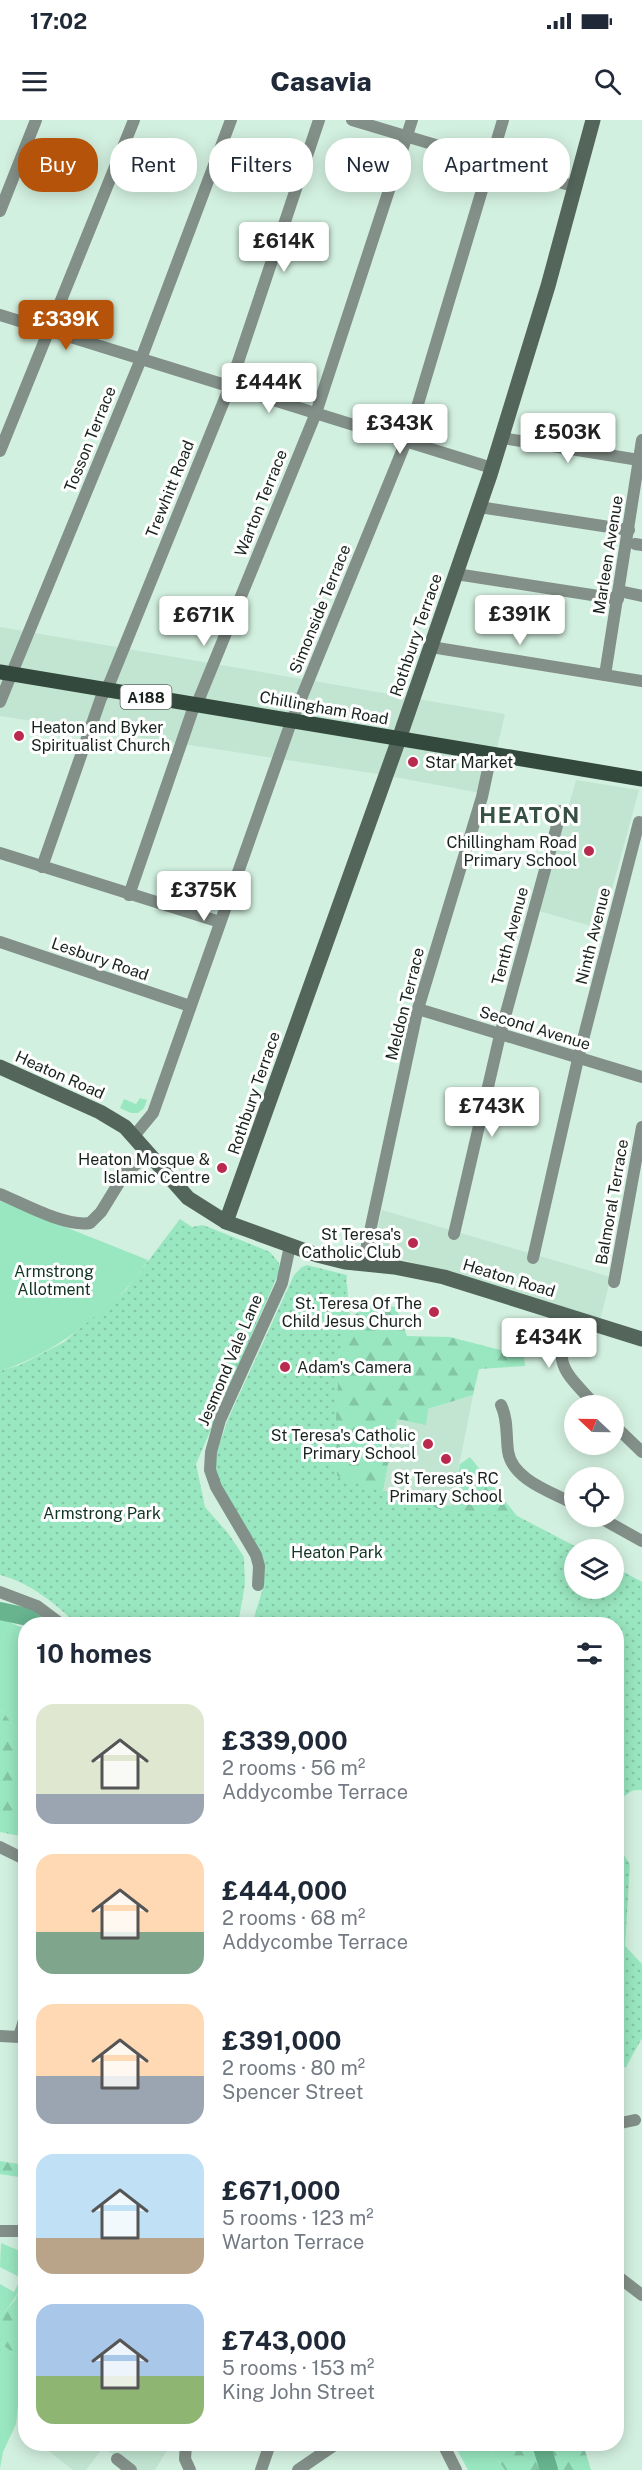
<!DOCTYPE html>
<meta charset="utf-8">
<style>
:root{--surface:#fff;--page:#f2f2f3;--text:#1f2937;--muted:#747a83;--accent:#b45309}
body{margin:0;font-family:"Public Sans",sans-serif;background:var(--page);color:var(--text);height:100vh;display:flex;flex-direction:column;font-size:22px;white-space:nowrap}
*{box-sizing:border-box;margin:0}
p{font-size:20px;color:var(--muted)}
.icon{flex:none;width:33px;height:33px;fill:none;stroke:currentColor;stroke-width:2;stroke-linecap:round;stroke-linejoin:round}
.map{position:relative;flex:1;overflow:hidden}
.panel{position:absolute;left:18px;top:1497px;width:606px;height:834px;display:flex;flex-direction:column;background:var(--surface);border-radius:24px;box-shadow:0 3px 15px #0003}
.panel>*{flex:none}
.banner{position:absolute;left:18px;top:18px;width:606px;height:54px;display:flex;gap:12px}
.needle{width:39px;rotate:292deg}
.tools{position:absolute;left:564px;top:1275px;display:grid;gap:12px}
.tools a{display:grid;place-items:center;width:60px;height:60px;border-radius:50%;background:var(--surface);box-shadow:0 3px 15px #0003;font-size:30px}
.price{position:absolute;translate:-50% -51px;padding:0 14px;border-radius:6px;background:#fff;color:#222;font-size:20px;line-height:39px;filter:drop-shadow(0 2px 3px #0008)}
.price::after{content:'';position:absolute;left:50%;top:36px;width:18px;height:14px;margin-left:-9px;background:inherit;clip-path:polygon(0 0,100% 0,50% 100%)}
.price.on{background:var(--accent);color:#fff}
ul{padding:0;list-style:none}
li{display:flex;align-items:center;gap:18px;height:150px;padding:0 18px}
li span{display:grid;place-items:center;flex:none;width:168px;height:120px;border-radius:18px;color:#555}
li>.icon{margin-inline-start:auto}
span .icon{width:72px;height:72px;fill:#fffc;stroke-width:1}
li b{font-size:26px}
h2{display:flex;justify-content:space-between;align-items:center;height:72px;padding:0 18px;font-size:26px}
.chip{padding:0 21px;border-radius:24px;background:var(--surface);box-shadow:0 3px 15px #0003;font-size:21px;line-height:54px}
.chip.on{background:var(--accent);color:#fff}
.status{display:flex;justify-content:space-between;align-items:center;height:42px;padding:0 30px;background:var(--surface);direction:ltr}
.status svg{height:16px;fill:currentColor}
header{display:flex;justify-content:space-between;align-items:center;height:78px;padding:0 18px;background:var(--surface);font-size:27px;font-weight:800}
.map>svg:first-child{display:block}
.built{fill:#c1e5d1}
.green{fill:#99e7c0}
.forest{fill:url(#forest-firs)}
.park{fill:url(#park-dots)}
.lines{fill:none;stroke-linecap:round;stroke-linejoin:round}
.river{stroke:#67b48f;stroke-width:18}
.street{stroke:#838f89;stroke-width:12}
.secondary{stroke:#54665c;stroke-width:15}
.primary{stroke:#34493e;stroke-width:15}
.poi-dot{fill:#ba2a4f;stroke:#fff;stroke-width:2}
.labels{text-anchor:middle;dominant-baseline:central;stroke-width:6;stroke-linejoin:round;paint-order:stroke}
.shield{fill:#fff;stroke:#5d6561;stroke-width:1.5}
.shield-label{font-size:15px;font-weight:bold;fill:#18231d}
.street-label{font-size:16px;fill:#18231d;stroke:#fff}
.poi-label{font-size:16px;fill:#18231d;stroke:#fff;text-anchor:end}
.park-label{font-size:16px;fill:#113525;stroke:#fff}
.district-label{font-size:22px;font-weight:bold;letter-spacing:1.5px;fill:#365043;stroke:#fff}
</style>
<div class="status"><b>17:02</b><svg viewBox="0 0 49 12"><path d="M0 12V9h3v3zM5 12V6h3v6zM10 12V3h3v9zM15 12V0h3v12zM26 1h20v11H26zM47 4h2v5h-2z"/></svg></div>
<header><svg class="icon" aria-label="menu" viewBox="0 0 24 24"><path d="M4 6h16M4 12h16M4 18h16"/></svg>Casavia<svg class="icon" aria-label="search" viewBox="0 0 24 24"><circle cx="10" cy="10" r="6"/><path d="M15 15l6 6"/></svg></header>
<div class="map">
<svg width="642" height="2350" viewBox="0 0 642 2350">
<defs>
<pattern id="forest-firs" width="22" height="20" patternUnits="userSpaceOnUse" patternTransform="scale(1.5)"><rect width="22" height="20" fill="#99e7c0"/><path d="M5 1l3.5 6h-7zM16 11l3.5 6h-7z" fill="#83c6a5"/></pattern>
<pattern id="park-dots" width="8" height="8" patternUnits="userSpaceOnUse" patternTransform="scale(1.5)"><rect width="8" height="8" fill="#99e7c0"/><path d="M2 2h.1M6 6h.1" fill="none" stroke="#83c6a5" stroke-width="1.8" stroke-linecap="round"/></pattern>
</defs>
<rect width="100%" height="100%" fill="#d2f0df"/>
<g class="built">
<path d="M0,507l505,87 -19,80 -108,-20 -378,-58z"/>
<path d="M576,660l63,10 -38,139 -62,-18z"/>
<path d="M382,1090l229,67 -11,43 -228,-70z"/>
<path d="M473,1275l-22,111 -68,-15 14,-72z"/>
<path d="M40,2324h131l-16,26h-18l-34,-22 -17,22h-13z"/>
</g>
<g class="green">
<path d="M140,978l7,2 -3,8 -6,5h-7l-11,-5 4,-9 12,5z"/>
<path d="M0,1081l148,59c-7,10 -14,21 -23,30 -33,34 -80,67 -125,81z"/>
<path d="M0,1498l25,11v112l-25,-33z"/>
<path d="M1,2123l24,10c1,30 -6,42 -25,64v-33l14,8 7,-14 -21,-11z"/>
<path d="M0,2223l25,19 1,11 -5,6 -5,45 -13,28 -3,16z"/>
<path d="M454,2324h32l19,26h-37z"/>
</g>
<g class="forest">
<path d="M330,1157l17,7 3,34 20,-14 26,3 11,29 43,1 74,19 1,10 -46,3 -6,26 -45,14 -2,16 -29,-6 -14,72 68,15 9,-42 10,-7 47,59 63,33 -6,1v38h40v-21l28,15v208l-25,1 -1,-167 -291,-134z"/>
<path d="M0,1588l25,33v96l-25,-5z"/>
<path d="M0,2041l25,4v13l-25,-4z"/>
<path d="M25,2157v85l-25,-19v-26l15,-17z"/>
<path d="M486,2324h97l8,26h-86z"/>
</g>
<g class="park">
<path d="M180,1099l12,8 11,-2 67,27 9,11v9l-83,192 9,43 23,26 16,24 1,27 -7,40h-161c-21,-20 -48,-42 -77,-49v-204l20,-6 44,-23 62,-52z"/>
<path d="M307,1145l40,10 -11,134 1,67 112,36 68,4 63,33 -6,1v38h40v-21l28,15v202l-25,17 -1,-177h-364l11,-36 -24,-69 -27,-53 16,-47 66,-144 8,-8z"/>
<path d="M617,1725l13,19 -5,82 17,18v74l-16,29 -9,1z"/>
</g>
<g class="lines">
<g class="river">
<path d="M0,1491l28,6 8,7"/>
<path d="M541,2324l8,26"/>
</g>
<g class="street">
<path d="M352,0l224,67"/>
<path d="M0,91l36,-91"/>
<path d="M0,195l492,153"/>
<path d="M502,318l137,22"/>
<path d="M0,331l134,-331"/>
<path d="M479,387l150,23"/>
<path d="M635,424l7,1"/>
<path d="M456,454l162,25"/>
<path d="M619,471l23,5"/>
<path d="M431,527l211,34"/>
<path d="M605,555l37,-235"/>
<path d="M0,582l141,-343 90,-239"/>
<path d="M0,733l220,69"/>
<path d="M42,747l59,-169 9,-16 120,-296 89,-266"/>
<path d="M129,775l63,-183 7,-13 117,-286 96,-293"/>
<path d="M0,822l190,64"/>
<path d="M418,889l224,68"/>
<path d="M134,1016l19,-23 136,-385 120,-294 94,-314"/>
<path d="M0,1074c24,10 65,33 90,29l11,-11 24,-39 24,-19"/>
<path d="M454,1114l46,-199 61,-224"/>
<path d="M533,1138l45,-199 61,-237"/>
<path d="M363,1144l54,-252 65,-215 9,-42"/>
<path d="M614,1162l28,-155"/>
<path d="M570,1196c-17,51 -8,52 26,90"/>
<path d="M501,1285c7,14 5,31 7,46 4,29 44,41 66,53"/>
<path d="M614,1305l28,27"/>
<path d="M597,1396l45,25"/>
<path d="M258,1465l1,-19 -3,-11 -40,-68 -6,-17 1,-18 9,-32 62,-137 8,-37"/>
<path d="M0,1472l37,14 24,18"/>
<path d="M0,1727l26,13"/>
<path d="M0,1916l19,1 7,-23"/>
<path d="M616,2004l19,-4"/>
<path d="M0,2111h26"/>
<path d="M616,2155l26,20"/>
<path d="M186,2324l-1,15 5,11"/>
<path d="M443,2324l13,26"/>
<path d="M117,2339l14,11"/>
<path d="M261,2350l9,-26"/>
<path d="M298,2350l38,-26"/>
</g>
<g class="secondary">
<path d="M0,947l100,45 25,15 63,71 38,24 91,33 28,7 49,5 50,10 198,62"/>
<path d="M226,1102l173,-483 91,-264 58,-189 45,-166"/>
</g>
<path class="primary" d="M0,552l642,107"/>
</g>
<g class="poi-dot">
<circle cx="19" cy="616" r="6"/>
<circle cx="413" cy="642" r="6"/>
<circle cx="589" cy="731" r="6"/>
<circle cx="222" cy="1048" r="6"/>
<circle cx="413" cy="1123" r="6"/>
<circle cx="434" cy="1192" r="6"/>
<circle cx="285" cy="1247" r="6"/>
<circle cx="428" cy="1324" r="6"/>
<circle cx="446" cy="1339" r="6"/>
</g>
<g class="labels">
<rect class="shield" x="120.5" y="565" width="51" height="24" rx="4.5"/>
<g class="shield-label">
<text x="146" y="577">A188</text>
</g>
<g class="street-label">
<text transform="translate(90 319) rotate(-68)">Tosson Terrace</text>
<text transform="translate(170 369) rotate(-68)">Trewhitt Road</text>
<text transform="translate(261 383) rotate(-68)">Warton Terrace</text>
<text transform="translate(608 435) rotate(-81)">Marleen Avenue</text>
<text transform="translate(320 489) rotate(-68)">Simonside Terrace</text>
<text transform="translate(416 515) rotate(-71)">Rothbury Terrace</text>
<text transform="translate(324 588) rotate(10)">Chillingham Road</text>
<text transform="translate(510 816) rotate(-75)">Tenth Avenue</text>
<text transform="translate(593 816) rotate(-76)">Ninth Avenue</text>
<text transform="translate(100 839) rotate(19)">Lesbury Road</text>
<text transform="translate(405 884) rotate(-76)">Meldon Terrace</text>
<text transform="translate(535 908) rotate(17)">Second Avenue</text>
<text transform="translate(60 955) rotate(24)">Heaton Road</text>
<text transform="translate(254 973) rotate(-71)">Rothbury Terrace</text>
<text transform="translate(612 1082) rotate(-80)">Balmoral Terrace</text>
<text transform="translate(509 1158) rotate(17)">Heaton Road</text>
<text transform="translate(230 1240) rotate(-67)">Jesmond Vale Lane</text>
</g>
<g class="poi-label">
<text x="31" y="607" text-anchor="start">Heaton and Byker<tspan x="31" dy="18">Spiritualist Church</tspan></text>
<text x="425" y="642" text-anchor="start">Star Market</text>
<text x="577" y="722">Chillingham Road<tspan x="577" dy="18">Primary School</tspan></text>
<text x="210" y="1039">Heaton Mosque &amp;<tspan x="210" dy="18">Islamic Centre</tspan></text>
<text x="401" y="1114">St Teresa's<tspan x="401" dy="18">Catholic Club</tspan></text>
<text x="422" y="1183">St. Teresa Of The<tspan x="422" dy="18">Child Jesus Church</tspan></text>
<text x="297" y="1247" text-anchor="start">Adam's Camera</text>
<text x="416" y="1315">St Teresa's Catholic<tspan x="416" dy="18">Primary School</tspan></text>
<text x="446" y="1358" text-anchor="middle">St Teresa's RC<tspan x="446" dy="18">Primary School</tspan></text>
</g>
<g class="park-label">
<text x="54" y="1151">Armstrong<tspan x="54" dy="18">Allotment</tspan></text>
<text x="102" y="1393">Armstrong Park</text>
<text x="337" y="1432">Heaton Park</text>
</g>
<g class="district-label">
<text x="530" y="695">HEATON</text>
</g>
</g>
</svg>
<div class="tools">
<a><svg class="needle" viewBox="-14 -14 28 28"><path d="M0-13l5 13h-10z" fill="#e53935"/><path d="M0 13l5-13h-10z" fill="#747a83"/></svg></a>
<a><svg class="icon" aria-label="locate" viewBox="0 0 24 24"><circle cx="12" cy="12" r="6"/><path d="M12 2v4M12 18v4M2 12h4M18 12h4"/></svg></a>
<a><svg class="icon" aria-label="layers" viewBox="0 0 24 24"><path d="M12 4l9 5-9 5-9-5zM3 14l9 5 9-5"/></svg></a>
</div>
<b class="price" style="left:284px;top:153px">£614K</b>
<b class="price on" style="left:66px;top:231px">£339K</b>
<b class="price" style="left:269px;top:294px">£444K</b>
<b class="price" style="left:400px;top:335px">£343K</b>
<b class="price" style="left:568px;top:344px">£503K</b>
<b class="price" style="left:520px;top:526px">£391K</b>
<b class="price" style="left:204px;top:527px">£671K</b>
<b class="price" style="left:204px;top:802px">£375K</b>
<b class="price" style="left:492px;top:1018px">£743K</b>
<b class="price" style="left:549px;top:1249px">£434K</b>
<div class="banner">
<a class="chip on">Buy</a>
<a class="chip">Rent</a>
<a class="chip">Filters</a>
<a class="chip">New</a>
<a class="chip">Apartment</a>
</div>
<section class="panel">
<h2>10 homes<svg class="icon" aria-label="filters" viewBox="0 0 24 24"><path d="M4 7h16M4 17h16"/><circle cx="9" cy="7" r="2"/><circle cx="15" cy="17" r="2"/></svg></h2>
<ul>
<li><span style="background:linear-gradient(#dfe7d0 75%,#9aa5b1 0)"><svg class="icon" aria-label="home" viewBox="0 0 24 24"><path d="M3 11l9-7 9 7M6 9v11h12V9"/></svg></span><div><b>£339,000</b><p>2 rooms · 56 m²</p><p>Addycombe Terrace</p></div></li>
<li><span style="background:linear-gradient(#ffd9b3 65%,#7fa58c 0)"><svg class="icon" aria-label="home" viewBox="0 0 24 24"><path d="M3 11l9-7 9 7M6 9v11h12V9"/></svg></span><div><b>£444,000</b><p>2 rooms · 68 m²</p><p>Addycombe Terrace</p></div></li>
<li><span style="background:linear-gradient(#ffd9b3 60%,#9aa5b1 0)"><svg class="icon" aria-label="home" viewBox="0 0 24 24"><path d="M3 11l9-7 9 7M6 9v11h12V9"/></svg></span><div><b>£391,000</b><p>2 rooms · 80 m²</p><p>Spencer Street</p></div></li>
<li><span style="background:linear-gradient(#bfe0f5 70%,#b9a48a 0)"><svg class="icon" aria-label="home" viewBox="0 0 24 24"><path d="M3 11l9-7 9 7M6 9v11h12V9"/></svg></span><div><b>£671,000</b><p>5 rooms · 123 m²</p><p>Warton Terrace</p></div></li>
<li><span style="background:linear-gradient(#a9c7e8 60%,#8fb573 0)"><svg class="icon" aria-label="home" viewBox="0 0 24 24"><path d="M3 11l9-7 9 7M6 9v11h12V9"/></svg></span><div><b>£743,000</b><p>5 rooms · 153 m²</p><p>King John Street</p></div></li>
</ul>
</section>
</div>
